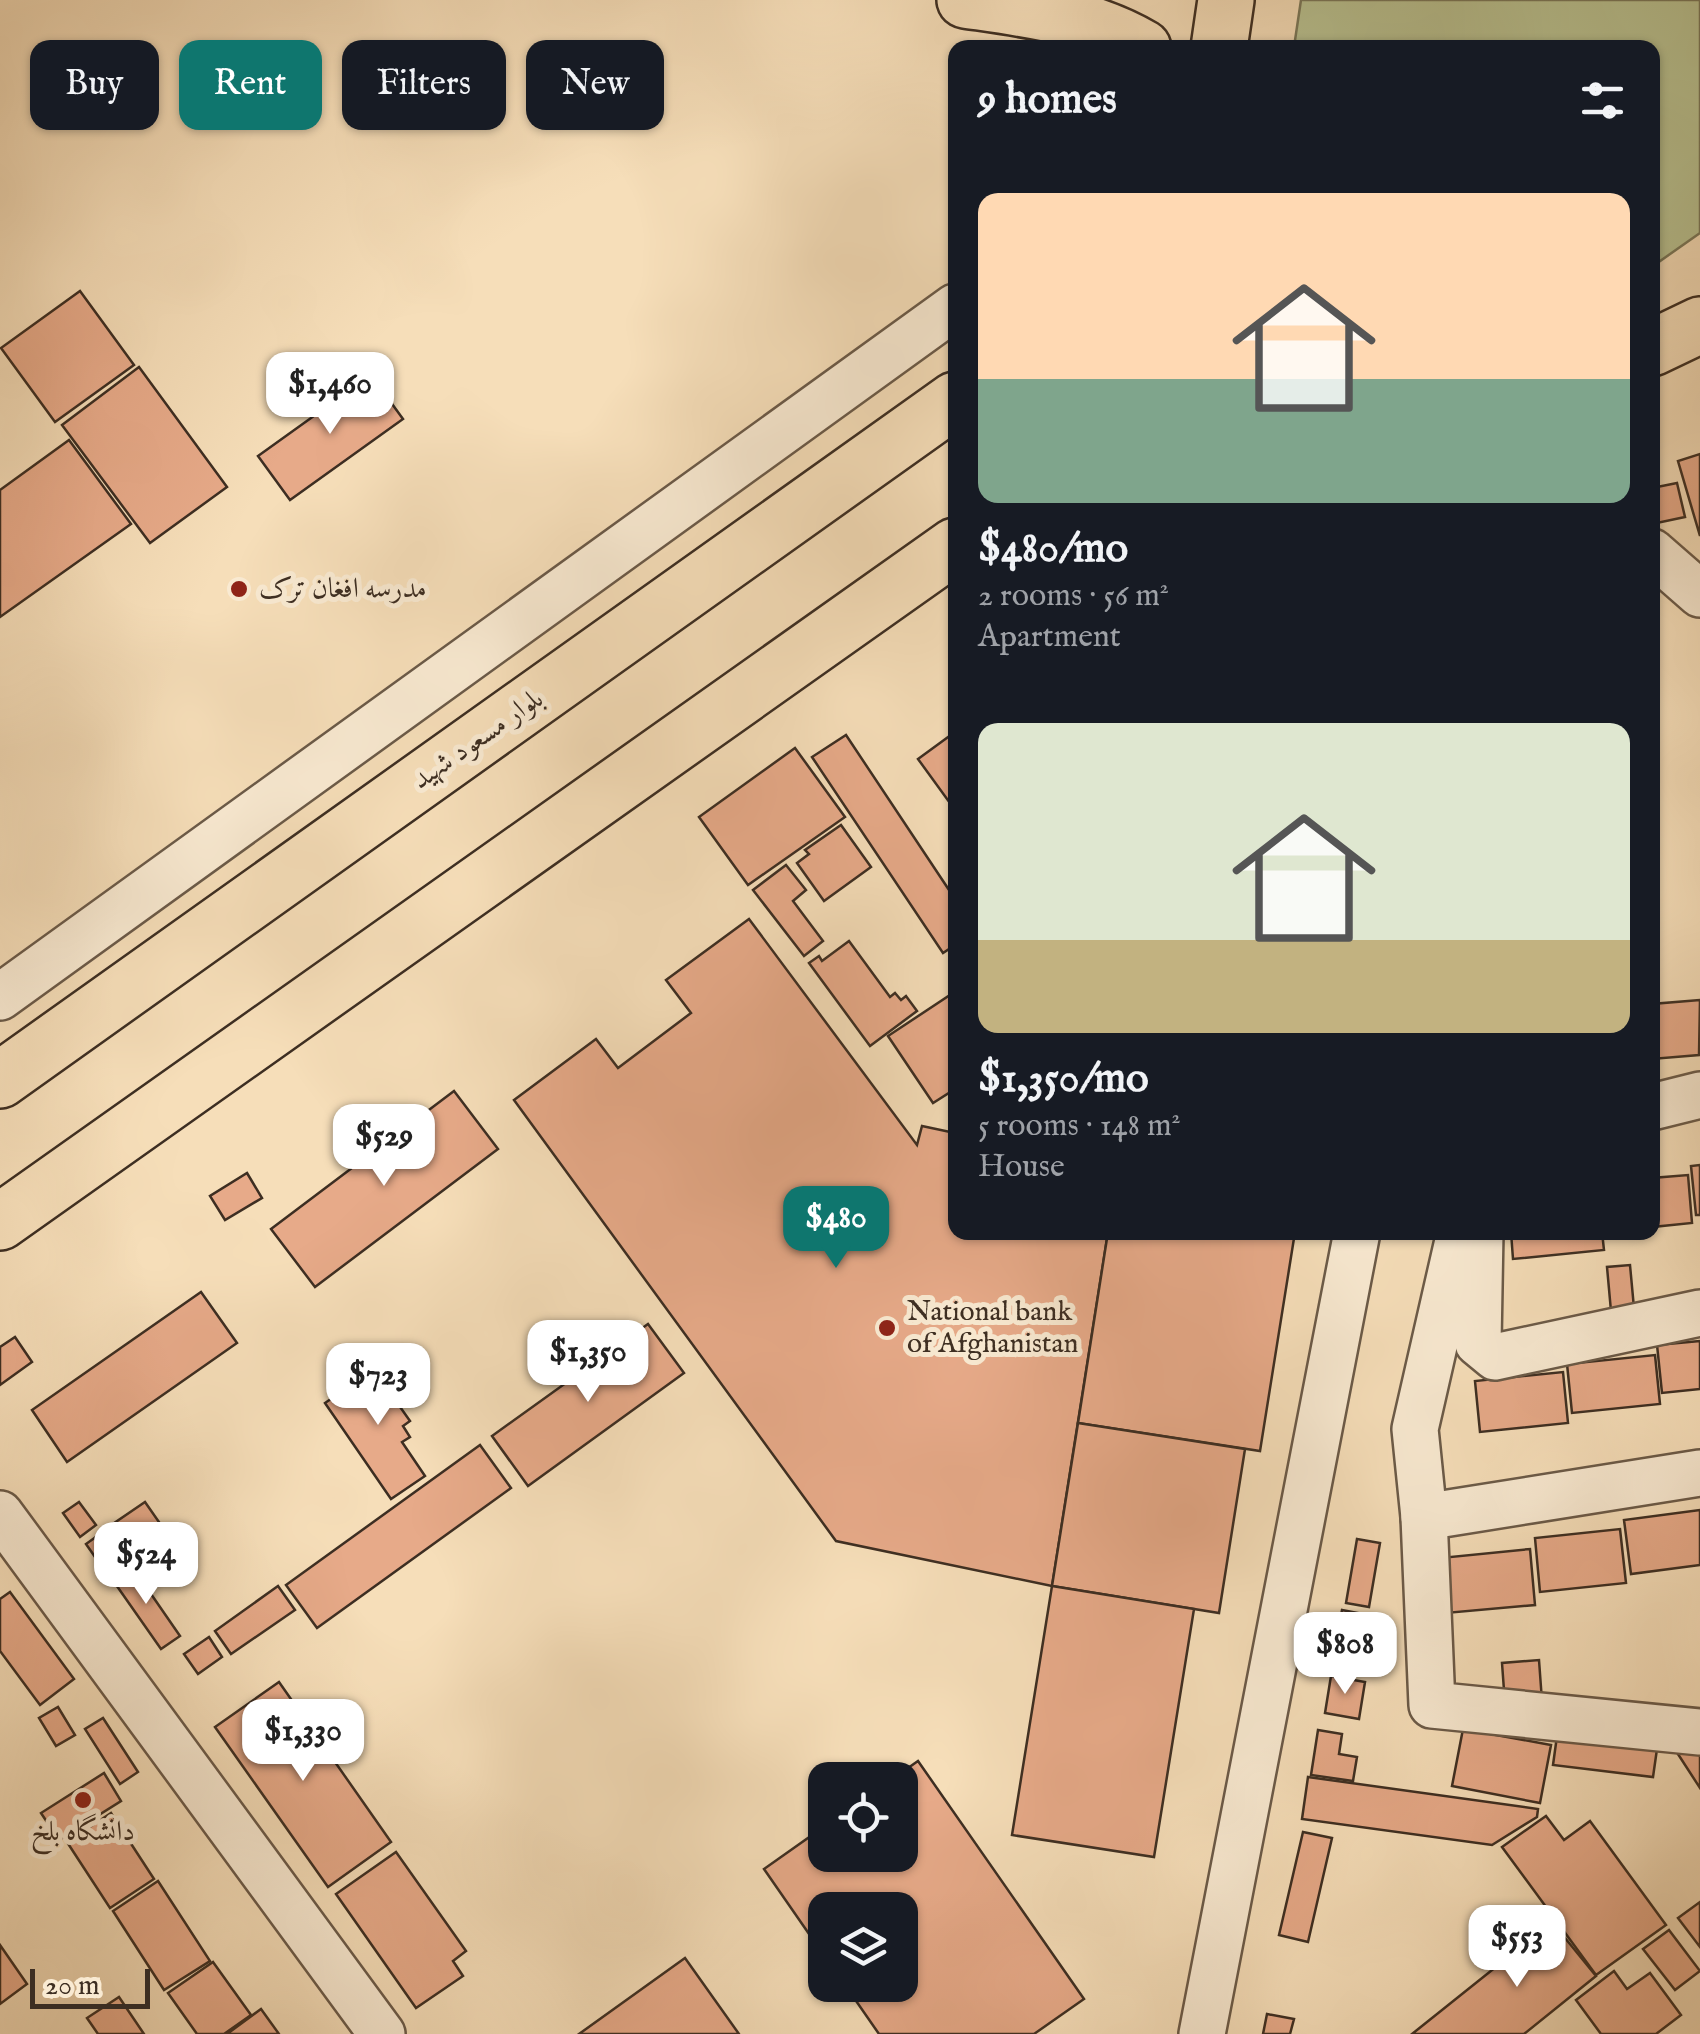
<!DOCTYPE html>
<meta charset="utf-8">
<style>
:root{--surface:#171b24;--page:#242831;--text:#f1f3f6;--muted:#9ea1a6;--accent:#0f766e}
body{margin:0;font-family:"IM FELL English",Amiri,serif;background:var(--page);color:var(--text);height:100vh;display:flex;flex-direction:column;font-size:38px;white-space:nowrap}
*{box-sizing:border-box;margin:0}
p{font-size:32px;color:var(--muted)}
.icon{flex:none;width:55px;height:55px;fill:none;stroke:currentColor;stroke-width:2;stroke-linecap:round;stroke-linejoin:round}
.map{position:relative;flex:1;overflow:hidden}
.sheet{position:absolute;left:948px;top:40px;width:712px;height:1200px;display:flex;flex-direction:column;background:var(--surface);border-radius:20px;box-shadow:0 2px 8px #0004}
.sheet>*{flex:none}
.banner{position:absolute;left:30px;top:40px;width:768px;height:90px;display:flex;gap:20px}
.tools{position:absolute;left:808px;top:1762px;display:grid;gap:20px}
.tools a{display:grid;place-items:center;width:110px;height:110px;border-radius:20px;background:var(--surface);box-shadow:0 2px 8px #0004;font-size:50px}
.scale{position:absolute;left:30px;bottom:25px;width:120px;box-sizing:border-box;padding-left:10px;border:5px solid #3d2e22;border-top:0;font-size:28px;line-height:35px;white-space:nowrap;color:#3d2e22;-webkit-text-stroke:8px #f9ead2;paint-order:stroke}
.price{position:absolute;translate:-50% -85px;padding:0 22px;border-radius:20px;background:#fff;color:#222;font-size:32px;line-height:65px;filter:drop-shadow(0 2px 5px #0008)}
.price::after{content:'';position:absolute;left:50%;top:60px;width:30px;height:22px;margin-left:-15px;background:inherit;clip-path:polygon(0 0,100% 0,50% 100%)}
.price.current{background:var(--accent);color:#fff}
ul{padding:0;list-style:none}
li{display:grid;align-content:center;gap:20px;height:530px;padding:0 30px}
li span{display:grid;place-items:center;height:310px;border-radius:20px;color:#555}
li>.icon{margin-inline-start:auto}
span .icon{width:180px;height:180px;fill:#fffc;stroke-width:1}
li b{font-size:42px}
h2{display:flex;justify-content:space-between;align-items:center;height:120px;padding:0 30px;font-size:42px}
.chip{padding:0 35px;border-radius:20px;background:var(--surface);box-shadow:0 2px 8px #0004;font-size:35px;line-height:90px}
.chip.current{background:var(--accent);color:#fff}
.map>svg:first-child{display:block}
.green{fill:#b8c292;stroke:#7a785a;stroke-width:2.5}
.building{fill:#e7aa89;stroke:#3d2e22;stroke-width:2.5}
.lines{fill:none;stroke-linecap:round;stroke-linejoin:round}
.minor-casing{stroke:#6b5a48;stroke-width:50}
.major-casing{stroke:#3d2e22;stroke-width:60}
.highway-casing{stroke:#3d2e22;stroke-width:60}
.minor{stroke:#f9ead2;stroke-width:45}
.major{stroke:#f6deb9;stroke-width:55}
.highway{stroke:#f6deb9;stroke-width:55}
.poi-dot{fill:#8f2418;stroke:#f9ead2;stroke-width:4}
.labels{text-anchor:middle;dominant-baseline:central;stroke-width:10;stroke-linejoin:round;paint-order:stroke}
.poi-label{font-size:28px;fill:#3d2e22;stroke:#f9ead2;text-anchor:start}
.street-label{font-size:28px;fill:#3d2e22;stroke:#f9ead2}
</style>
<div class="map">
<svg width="1700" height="2034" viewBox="0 0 1700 2034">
<rect width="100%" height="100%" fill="#f6deb9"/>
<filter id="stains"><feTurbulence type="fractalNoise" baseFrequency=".002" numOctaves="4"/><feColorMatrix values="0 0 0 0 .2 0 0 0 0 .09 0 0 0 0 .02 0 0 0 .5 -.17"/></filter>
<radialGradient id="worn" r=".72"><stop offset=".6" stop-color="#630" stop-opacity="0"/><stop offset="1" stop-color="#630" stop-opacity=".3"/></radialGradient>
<path class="green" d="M1301,0h399v233l-47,33 -1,-218 -358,-1z"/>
<g class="building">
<path d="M80,291l54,74 -79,57 -54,-74z"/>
<path d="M139,367l88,120 -77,56 -88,-118z"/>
<path d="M371,375l32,44 -113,81 -32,-44z"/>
<path d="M69,440l62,84 -131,93v-127z"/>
<path d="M1700,454v82l-22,-75z"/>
<path d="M1677,483l8,34 -33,7v-36z"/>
<path d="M955,732v78l-37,-51z"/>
<path d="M846,735l109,164v46l-12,8 -131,-196z"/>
<path d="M795,748l50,69 -97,68 -49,-68z"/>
<path d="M841,825l30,42 -47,34 -27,-38 12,-9 -4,-4z"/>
<path d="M786,865l20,25 -13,11 30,40 -19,15 -51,-66z"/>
<path d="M749,919l168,226 5,-19 33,7v99h153l-56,354 -216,-45 -322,-441 82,-61 22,29 73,-55 -25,-33z"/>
<path d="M849,941l41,56 5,-4 6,7 5,-4 11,15 -47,35 -61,-83 10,-7 3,5z"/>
<path d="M950,995l5,7v87l-22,14 -45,-67z"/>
<path d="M1700,1000l-1,55 -47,4v-55z"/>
<path d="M454,1091l44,58 -183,138 -44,-58z"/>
<path d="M1700,1165v50h-4l-5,-49z"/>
<path d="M247,1173l15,25 -37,22 -15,-24z"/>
<path d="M1688,1175l4,48 -40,4v-49z"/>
<path d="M1108,1232h187l-35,219 -182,-28z"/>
<path d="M1511,1232h91l2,18 -91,9z"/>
<path d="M1630,1265l5,54 -23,3 -5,-55z"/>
<path d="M201,1292l36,51 -170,119 -35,-52z"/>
<path d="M648,1324l36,49 -156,113 -36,-50z"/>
<path d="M15,1337l17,25 -32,23v-38z"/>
<path d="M1700,1341v48l-38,4 -5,-48z"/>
<path d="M1655,1355l5,49 -88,9 -5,-49z"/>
<path d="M384,1362l24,35 -10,7 12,17 -7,5 7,11 -8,5 23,34 -34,23 -66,-96z"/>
<path d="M1563,1372l5,51 -88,9 -5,-51z"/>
<path d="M1078,1423l167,26 -26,164 -167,-27z"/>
<path d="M480,1445l31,43 -194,140 -31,-43z"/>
<path d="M79,1502l17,23 -16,12 -17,-24z"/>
<path d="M145,1502l23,33 -43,30 -24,-33z"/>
<path d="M1700,1510v55l-69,9 -7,-54z"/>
<path d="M1620,1529l6,54 -86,9 -5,-54z"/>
<path d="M100,1534l23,34 -14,9 -23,-33z"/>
<path d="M1357,1539l23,4 -11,64 -23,-4z"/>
<path d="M1530,1549l5,56 -89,8 -6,-55z"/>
<path d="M131,1565l49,71 -19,13 -49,-70z"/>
<path d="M278,1586l17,24 -64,44 -16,-23z"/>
<path d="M1052,1586l142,23 -40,248 -142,-22z"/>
<path d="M10,1592l64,87 -34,26 -40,-54v-52z"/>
<path d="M1342,1610l26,5 -10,56 -26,-4z"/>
<path d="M209,1637l13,20 -24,17 -14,-20z"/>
<path d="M1539,1660l3,41 -37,3 -3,-41z"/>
<path d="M1331,1676l34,6 -6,37 -34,-6z"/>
<path d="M279,1682l112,160 -63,45 -113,-160z"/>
<path d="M58,1707l17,28 -19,11 -17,-28z"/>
<path d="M103,1718l35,54 -18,12 -35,-55z"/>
<path d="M1463,1729l88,16 -11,58 -88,-17z"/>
<path d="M1318,1730l24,4 -3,20 18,3 -4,24 -42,-6z"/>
<path d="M1557,1736l100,13 -4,28 -100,-12z"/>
<path d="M1676,1751l24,1v36z"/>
<path d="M918,1761l166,238 -50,35h-155l-34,-49h55v-75h-75v47l-61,-88 61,-43v29h75v-75h-9z"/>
<path d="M104,1773l17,28 -62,39 -18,-27z"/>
<path d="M1308,1777l230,32 -1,8 -45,28 -190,-26z"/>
<path d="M111,1813l43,66 -44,29 -43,-66z"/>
<path d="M1546,1816l18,24 26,-19 76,104 -70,50 -94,-128z"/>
<path d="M1303,1832l29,6 -24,104 -29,-7z"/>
<path d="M396,1852l70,99 -13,10 10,15 -47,32 -80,-114z"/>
<path d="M158,1881l52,80 -46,29 -51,-79z"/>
<path d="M1700,1902v45l-22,-29z"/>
<path d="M1552,1922l44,54 -72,58h-112z"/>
<path d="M1669,1930l31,41 -25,19 -32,-41z"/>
<path d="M0,1945l27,39 -27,20z"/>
<path d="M685,1958l54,76h-160z"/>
<path d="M213,1962l38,53 -27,19h-27l-29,-41z"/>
<path d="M1614,1971l13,18 23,-16 31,42 -25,19h-55l-25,-34z"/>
<path d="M119,1997l25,37h-46l-11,-16z"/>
<path d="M261,2009l18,25h-52z"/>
<path d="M1267,2014l27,5 -4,15h-27z"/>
</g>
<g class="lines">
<g class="minor-casing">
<g id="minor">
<path d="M1652,552l48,42"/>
<path d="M0,997l955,-690"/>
<path d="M1652,1107l48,-12"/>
<path d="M1460,1232l-45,197 9,88 8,188 268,27"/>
<path d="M1480,1232l-2,111 17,14 205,-44"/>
<path d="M0,1514l382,520"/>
<path d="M1424,1517l276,-44"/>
<path d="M1202,2034l155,-802"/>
</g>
</g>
<g class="major-casing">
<g id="major">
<path d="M0,1080l955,-680"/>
<path d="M0,1222l955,-676"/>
</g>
</g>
<g class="highway-casing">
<g id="highway">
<path d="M965,0c61,9 124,16 178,48"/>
<path d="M1219,48l7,-48"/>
<path d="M1652,348l48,-23"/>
</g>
</g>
<use href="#minor" class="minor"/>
<use href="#major" class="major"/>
<use href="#highway" class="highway"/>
</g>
<g class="poi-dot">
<circle cx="239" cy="589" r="10"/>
<circle cx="887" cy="1328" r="10"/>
<circle cx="83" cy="1800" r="10"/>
</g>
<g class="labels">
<g class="poi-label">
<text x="259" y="589">مدرسه افغان ترک</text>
<text x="907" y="1312">National bank<tspan x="907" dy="32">of Afghanistan</tspan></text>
<text x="83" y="1832" text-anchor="middle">دانشگاه بلخ</text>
</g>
<g class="street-label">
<text transform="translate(478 740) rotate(-35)">بلوار مسعود شهید</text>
</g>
</g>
<rect width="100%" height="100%" filter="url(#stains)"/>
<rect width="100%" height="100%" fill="url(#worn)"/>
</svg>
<div class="tools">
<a><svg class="icon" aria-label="locate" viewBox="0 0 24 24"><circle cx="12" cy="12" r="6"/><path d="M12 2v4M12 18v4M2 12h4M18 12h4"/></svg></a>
<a><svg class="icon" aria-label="layers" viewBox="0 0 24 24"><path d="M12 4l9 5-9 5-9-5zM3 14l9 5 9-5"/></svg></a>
</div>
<div class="scale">20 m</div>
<b class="price" style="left:330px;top:437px">$1,460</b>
<b class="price" style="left:384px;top:1189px">$529</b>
<b class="price current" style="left:836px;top:1271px">$480</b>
<b class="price" style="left:588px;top:1405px">$1,350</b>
<b class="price" style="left:378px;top:1428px">$723</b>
<b class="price" style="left:146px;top:1607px">$524</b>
<b class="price" style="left:1345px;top:1697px">$808</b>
<b class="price" style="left:303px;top:1784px">$1,330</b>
<b class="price" style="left:1517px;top:1990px">$553</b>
<div class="banner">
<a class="chip">Buy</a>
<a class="chip current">Rent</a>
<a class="chip">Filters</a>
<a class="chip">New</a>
</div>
<section class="sheet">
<h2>9 homes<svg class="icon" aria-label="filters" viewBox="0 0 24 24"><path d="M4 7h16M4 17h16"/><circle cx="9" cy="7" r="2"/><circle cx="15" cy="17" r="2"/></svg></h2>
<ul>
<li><span style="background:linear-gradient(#ffd9b3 60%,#7fa58c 0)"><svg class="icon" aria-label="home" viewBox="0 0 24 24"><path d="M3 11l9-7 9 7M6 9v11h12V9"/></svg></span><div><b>$480/mo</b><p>2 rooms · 56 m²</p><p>Apartment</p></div></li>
<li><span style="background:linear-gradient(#dfe7d0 70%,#c2b280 0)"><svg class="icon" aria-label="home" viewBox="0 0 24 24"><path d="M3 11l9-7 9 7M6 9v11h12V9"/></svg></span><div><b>$1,350/mo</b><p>5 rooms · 148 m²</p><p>House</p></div></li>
</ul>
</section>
</div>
